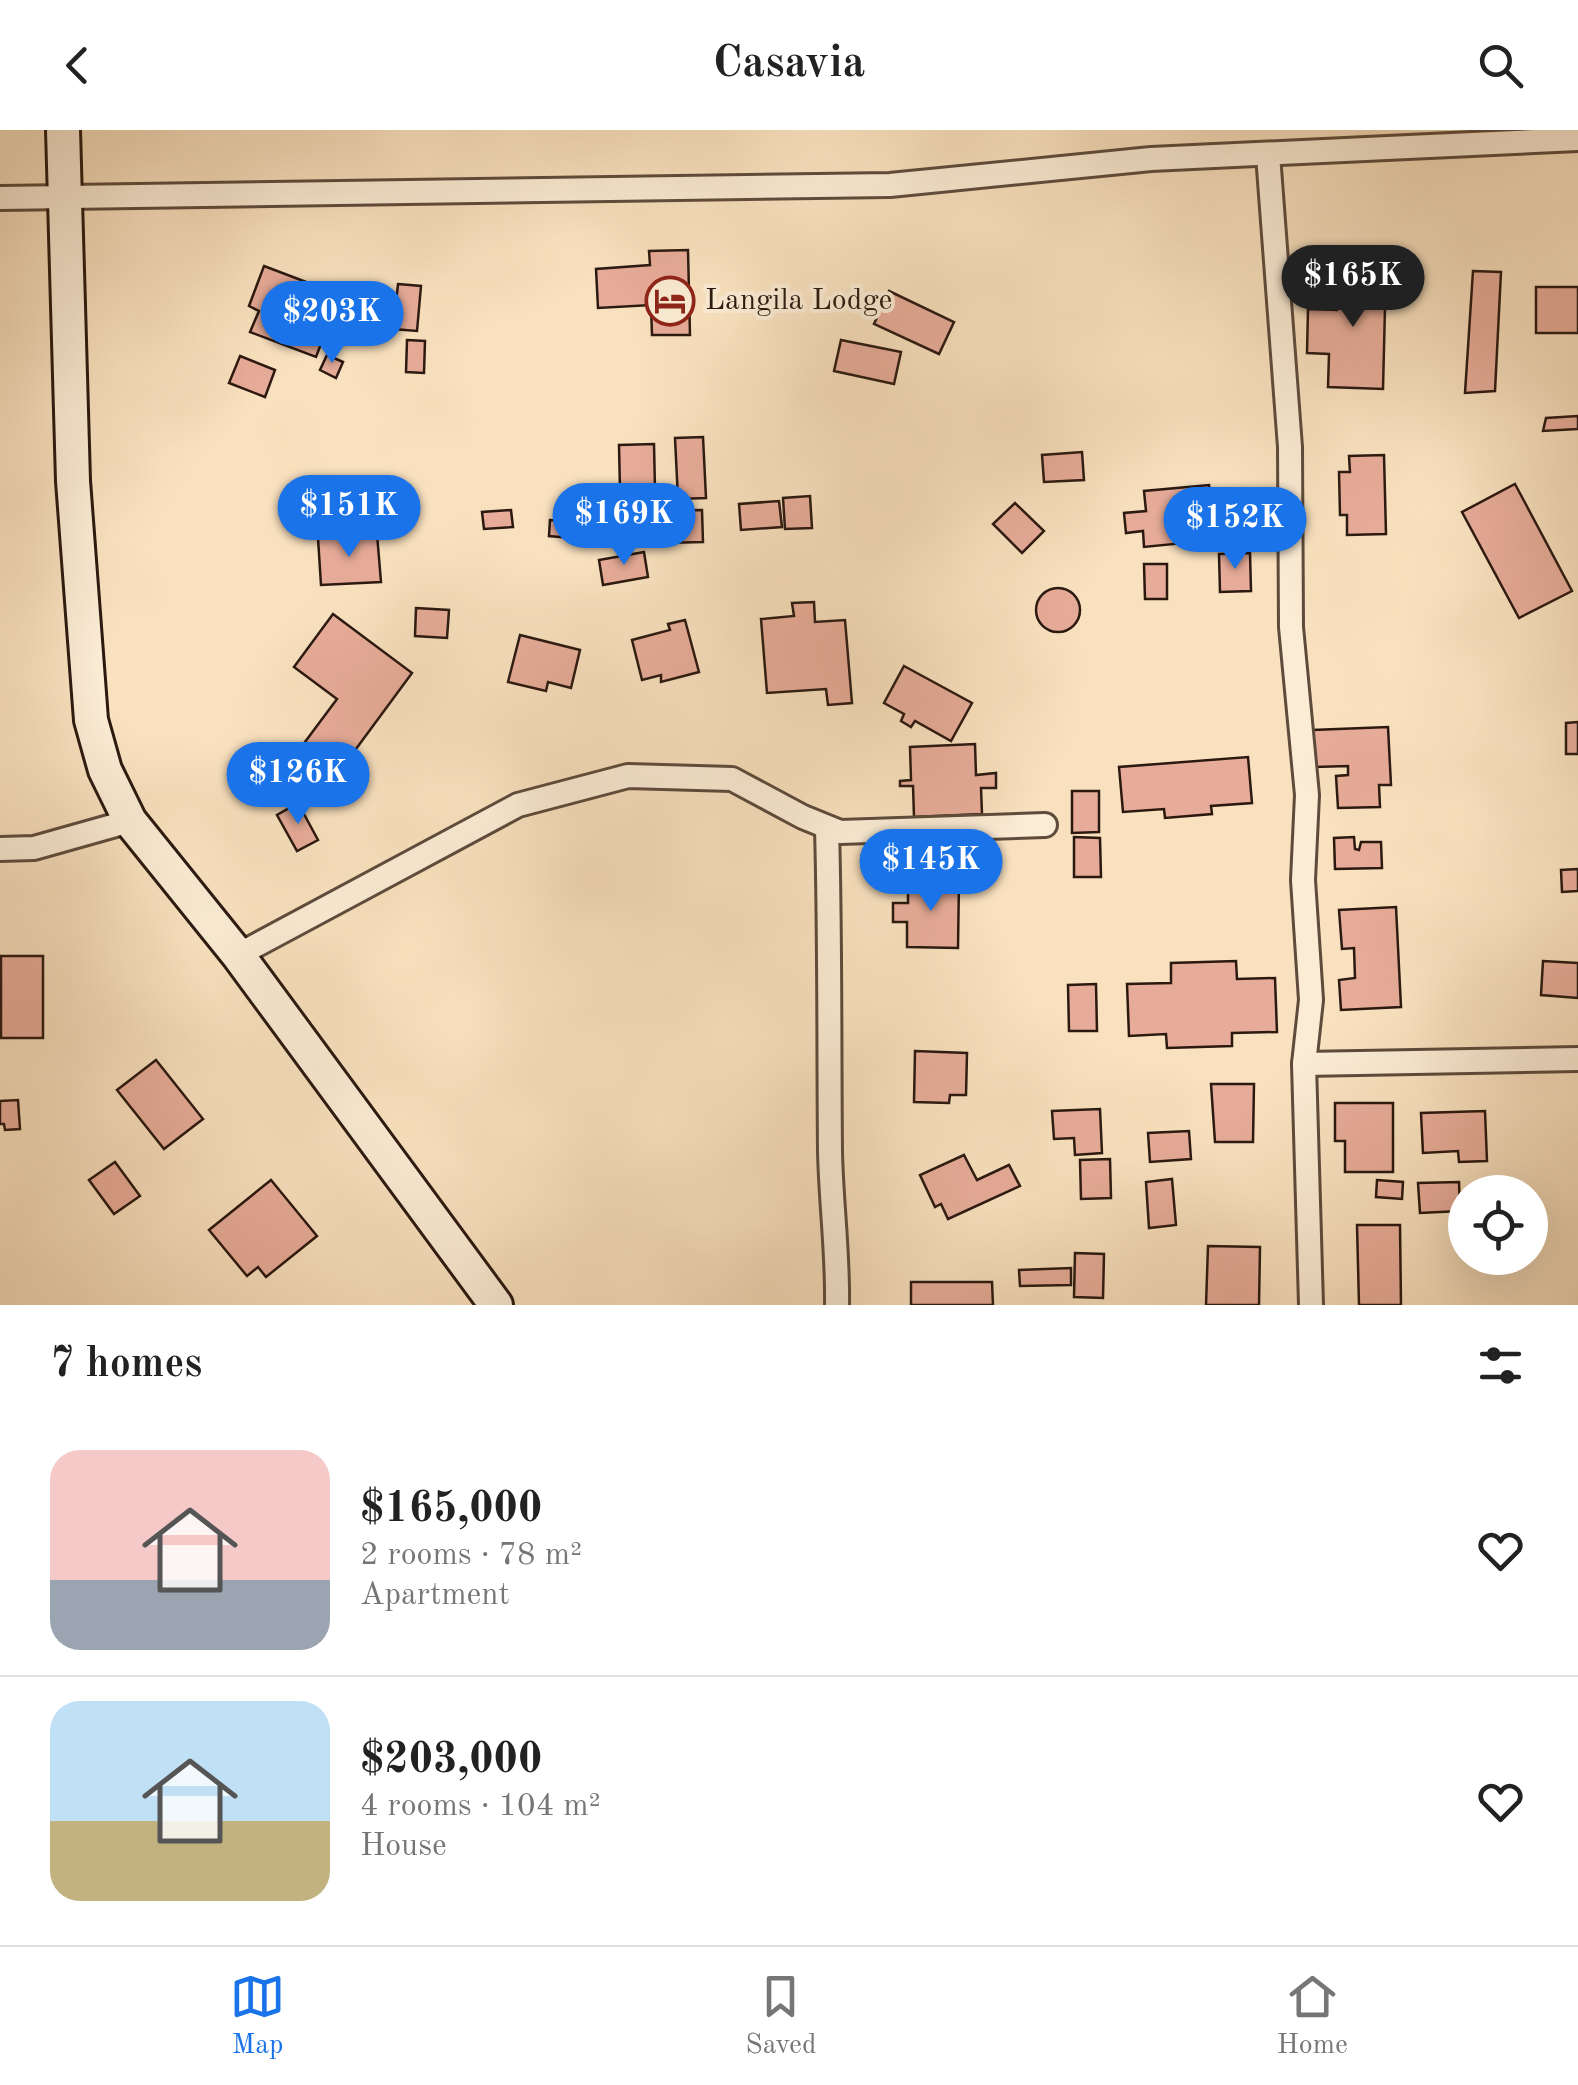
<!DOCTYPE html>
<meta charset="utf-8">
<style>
:root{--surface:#fff;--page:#f2f2f2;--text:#222;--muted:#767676;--line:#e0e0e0;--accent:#1a73e8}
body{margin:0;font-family:"Old Standard TT",serif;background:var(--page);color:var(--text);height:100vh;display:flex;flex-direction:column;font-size:38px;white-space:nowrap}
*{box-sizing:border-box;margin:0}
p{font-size:32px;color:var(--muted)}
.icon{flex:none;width:55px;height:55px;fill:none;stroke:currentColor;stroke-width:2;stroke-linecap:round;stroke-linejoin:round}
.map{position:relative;height:1175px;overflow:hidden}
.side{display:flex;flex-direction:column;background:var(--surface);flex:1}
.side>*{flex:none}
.buttons{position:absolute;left:1448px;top:1045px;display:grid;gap:20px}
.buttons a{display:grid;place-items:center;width:100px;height:100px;border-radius:50%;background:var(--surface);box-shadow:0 10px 40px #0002;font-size:50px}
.price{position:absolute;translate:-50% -85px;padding:0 22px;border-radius:35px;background:var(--accent);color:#fff;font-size:32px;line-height:65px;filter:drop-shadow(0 2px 5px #0008)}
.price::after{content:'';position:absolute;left:50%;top:60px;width:30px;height:22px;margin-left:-15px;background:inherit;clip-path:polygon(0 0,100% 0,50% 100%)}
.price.on{background:#222;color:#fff}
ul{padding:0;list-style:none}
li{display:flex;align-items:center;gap:30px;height:250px;padding:0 50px}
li+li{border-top:2px solid var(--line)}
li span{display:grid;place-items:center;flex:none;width:280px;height:200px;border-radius:30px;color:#555}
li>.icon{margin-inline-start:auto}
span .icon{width:120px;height:120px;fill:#fffc;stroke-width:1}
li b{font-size:42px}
h2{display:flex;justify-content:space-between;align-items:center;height:120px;padding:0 50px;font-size:42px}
header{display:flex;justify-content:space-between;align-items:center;height:130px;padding:0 50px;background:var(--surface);font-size:45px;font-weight:600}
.dock{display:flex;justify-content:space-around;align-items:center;height:140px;border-top:2px solid var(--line);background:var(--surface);font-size:28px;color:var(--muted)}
.dock a{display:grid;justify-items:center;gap:5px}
.dock .on{color:var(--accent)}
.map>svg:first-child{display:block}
.building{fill:#e7ac99;stroke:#2b1910;stroke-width:2.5}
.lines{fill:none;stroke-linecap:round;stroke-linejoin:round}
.street-casing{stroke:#5e4b3c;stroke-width:28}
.secondary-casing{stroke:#2b1910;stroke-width:38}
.street{stroke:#fbecd5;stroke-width:22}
.secondary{stroke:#fbecd5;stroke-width:32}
.labels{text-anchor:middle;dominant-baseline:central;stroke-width:8;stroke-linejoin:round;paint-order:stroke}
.poi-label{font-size:30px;fill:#2b1910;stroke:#fbecd5;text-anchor:start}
</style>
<header><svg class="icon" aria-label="back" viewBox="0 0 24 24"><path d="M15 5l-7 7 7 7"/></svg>Casavia<svg class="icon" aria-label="search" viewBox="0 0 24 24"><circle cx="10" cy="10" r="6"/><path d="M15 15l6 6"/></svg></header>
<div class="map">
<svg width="1578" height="1175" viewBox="0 0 1578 1175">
<rect width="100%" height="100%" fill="#f9e1bf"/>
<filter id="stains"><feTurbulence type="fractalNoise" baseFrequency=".002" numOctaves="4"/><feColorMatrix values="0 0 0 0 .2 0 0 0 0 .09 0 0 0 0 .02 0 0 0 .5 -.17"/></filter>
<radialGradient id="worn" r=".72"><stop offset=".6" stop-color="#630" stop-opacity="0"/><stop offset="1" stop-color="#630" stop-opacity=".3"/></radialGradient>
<g class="building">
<path d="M688,120l2,85h-38l-1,-30 -53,3 -2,-39 54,-4 -1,-14z"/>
<path d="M264,136l58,22 -9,24 -6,-2 -6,14 9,1 -5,12 16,7 -5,13 -66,-25 9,-21 -10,-5z"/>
<path d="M1339,136l47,1 -3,122 -55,-2 1,-33 -22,-1 1,-44 29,1z"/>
<path d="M1473,141l28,1 -6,119 -30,2z"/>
<path d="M398,154l23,2 -4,45 -24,-2z"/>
<rect x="1536" y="157" width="42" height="46"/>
<path d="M889,161l65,31 -15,32 -65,-30z"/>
<path d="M407,210l18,1 -1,32 -18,-1z"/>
<path d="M841,210l60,12 -7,32 -60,-13z"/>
<path d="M327,225l16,7 -7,16 -16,-8z"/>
<path d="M240,226l35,14 -10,27 -36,-14z"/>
<path d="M1578,286v13l-35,2 3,-13z"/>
<path d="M703,307l3,61 -28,1 -3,-61z"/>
<path d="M654,314l1,46h-35l-1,-45z"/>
<path d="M1082,322l2,28 -40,2 -2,-27z"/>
<path d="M1384,325l2,79 -39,1v-20h-7l-1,-43h11l-1,-16z"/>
<path d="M1515,354l57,107 -53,27 -57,-106z"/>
<path d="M1209,355l6,55 -71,7 -1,-16 -17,2 -2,-20 22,-2 -2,-20z"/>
<path d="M810,366l2,32 -27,1 -2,-31z"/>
<path d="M623,367l2,21 -26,2 -2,-20z"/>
<path d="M779,371l3,26 -41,3 -2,-26z"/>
<path d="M1015,373l29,28 -22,22 -29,-29z"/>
<path d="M511,380l2,17 -29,2 -2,-17z"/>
<path d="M702,380l1,32 -41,1 -1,-7h-19l-1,-25z"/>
<path d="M550,390l23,2 -2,16 -22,-2z"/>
<path d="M377,404l4,48 -60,3 -3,-47z"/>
<path d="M644,422l4,25 -45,8 -4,-25z"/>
<path d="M1250,423l1,38 -31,1 -1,-38z"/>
<path d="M1144,434h23v35h-22z"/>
<circle cx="1058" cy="480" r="22"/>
<path d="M814,472l1,20 30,-2 7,83 -24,2 -2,-16 -59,4 -6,-74 33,-3 -2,-13z"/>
<path d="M416,478l33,2 -2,28 -32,-2z"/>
<path d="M333,484l79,59 -73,99 -37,-26 35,-47 -43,-32z"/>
<path d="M685,490l14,52 -38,10v-7l-19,5 -10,-40 38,-10 -2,-6z"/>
<path d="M520,505l60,15 -9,38 -23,-6 -2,9 -38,-9z"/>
<path d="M904,536l68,37 -21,38 -36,-20 -4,6 -10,-6 3,-7 -20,-11z"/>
<path d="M1578,592v32h-12v-31z"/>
<path d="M1388,597l3,58h-12l1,22 -42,1 -2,-32 12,-1v-9l-33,1 -2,-37z"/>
<path d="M975,614l1,31 20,-2v15h-15l1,26 -68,3 -1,-31h-13v-5l11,-1 -1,-33z"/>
<path d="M1248,627l4,46 -41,3 1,8 -47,4 -1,-9 -41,3 -4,-45z"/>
<path d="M1072,661h27v41l-27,1z"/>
<path d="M298,673l20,37 -21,11 -20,-36z"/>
<path d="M1074,707l26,1 1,39h-27z"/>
<path d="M1354,707l1,12 4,1 2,-8h20l1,26 -47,1 -1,-31z"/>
<path d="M1578,739v22l-16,1 -1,-22z"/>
<path d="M908,750h51l-1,68 -51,-1v-25h-14v-19h15z"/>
<path d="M1396,777l5,100 -60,3 -2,-30 16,-2 -1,-30 -12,1 -3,-39z"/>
<rect x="1" y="826" width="42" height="82"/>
<path d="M1236,831l1,18 38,-1 2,54 -45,1v13l-65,2 -1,-14 -37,2 -2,-52 44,-1v-20z"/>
<path d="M1543,831l35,2v35l-37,-3z"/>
<path d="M1096,854l1,47h-28l-1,-46z"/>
<path d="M915,921l52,2 -1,42h-16l-1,8 -35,-1z"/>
<path d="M156,930l47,59 -39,30 -47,-59z"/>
<path d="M1211,954h43l-1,58h-38z"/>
<path d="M18,970l2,29 -15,1 -1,-6h-4v-23z"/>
<path d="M1335,973h58v69h-48v-31h-10z"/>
<path d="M1100,979l2,44 -27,2 -1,-17 -20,1 -2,-28z"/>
<path d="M1485,981l2,50 -28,1 -1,-11 -35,2 -2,-40z"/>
<path d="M1189,1001l2,28 -41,3 -2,-29z"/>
<path d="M964,1025l13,25 32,-15 11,21 -72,33 -7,-15 -6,3 -15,-32z"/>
<path d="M1110,1029l1,39 -30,1 -1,-39z"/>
<path d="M115,1032l25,34 -26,18 -25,-34z"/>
<path d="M1172,1049l4,46 -27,3 -3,-46z"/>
<path d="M271,1050l46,56 -51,41 -8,-10 -11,9 -38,-46z"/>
<path d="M1377,1050l26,2 -1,17 -26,-2z"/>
<path d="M1459,1052l1,29 -40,2 -2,-30z"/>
<path d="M1357,1095h43l1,80h-42z"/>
<path d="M1208,1116l52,1 -1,58h-53z"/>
<path d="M1075,1123l29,1 -1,44 -29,-1z"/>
<path d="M1071,1138v17l-51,1 -1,-16z"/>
<path d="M911,1152h81l1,23h-82z"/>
</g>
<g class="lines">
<g class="street-casing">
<g id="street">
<path d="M1268,25l22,292 1,180 16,168 -4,85 8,120 -7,64 7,241"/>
<path d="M0,68l890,-13 261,-26 427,-20"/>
<path d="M827,698c3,108 2,215 3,323 1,52 8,102 7,154"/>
<path d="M0,719l34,-1 96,-27"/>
<path d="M238,825l280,-150 110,-29 104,3 71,38 37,15 205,-7"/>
<path d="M1304,934l274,-5"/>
</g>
</g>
<g class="secondary-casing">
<path id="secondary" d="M63,0l10,351 18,239 14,50 25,51 108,134 258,350"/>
</g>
<use href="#street" class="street"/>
<use href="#secondary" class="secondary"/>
</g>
<defs>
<g id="hotel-ring" transform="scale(2.5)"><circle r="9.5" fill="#fbecd5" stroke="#8f2418" stroke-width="1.5"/><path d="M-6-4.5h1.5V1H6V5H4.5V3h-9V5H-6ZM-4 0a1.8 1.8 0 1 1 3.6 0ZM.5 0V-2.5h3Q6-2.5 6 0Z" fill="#8f2418"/></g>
</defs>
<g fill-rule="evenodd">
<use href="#hotel-ring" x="670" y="171"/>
</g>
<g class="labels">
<g class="poi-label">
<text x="705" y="171">Langila Lodge</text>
</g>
</g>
<rect width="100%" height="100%" filter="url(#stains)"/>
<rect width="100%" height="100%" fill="url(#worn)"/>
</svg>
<div class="buttons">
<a><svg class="icon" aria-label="locate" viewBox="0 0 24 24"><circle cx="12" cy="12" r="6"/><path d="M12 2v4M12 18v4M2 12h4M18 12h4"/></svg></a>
</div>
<b class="price on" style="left:1353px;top:200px">$165K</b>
<b class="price" style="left:332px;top:236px">$203K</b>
<b class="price" style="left:349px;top:430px">$151K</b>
<b class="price" style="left:624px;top:438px">$169K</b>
<b class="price" style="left:1235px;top:442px">$152K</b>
<b class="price" style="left:298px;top:697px">$126K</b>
<b class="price" style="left:931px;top:784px">$145K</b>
</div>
<section class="side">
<h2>7 homes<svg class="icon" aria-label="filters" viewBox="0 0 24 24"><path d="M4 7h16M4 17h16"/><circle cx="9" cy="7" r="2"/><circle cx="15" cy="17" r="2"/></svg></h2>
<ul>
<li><span style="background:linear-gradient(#f6c9c9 65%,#9aa5b1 0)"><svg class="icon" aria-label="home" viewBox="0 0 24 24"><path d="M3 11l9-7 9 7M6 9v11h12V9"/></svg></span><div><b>$165,000</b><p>2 rooms · 78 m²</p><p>Apartment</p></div><svg class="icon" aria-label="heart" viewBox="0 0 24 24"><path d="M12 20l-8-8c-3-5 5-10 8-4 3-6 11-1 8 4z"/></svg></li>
<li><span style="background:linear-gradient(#bfe0f5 60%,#c2b280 0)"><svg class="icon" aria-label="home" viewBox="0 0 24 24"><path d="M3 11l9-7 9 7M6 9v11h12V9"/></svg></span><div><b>$203,000</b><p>4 rooms · 104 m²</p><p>House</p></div><svg class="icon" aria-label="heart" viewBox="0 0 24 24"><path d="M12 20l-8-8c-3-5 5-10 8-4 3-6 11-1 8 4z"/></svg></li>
</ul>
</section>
<nav class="dock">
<a class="on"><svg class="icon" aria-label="map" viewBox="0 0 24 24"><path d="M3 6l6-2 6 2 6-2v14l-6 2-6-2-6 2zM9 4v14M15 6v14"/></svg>Map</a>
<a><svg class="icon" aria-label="saved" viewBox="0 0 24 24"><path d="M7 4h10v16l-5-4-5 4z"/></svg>Saved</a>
<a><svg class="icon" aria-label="home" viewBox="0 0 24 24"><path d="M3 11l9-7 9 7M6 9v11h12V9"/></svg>Home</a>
</nav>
